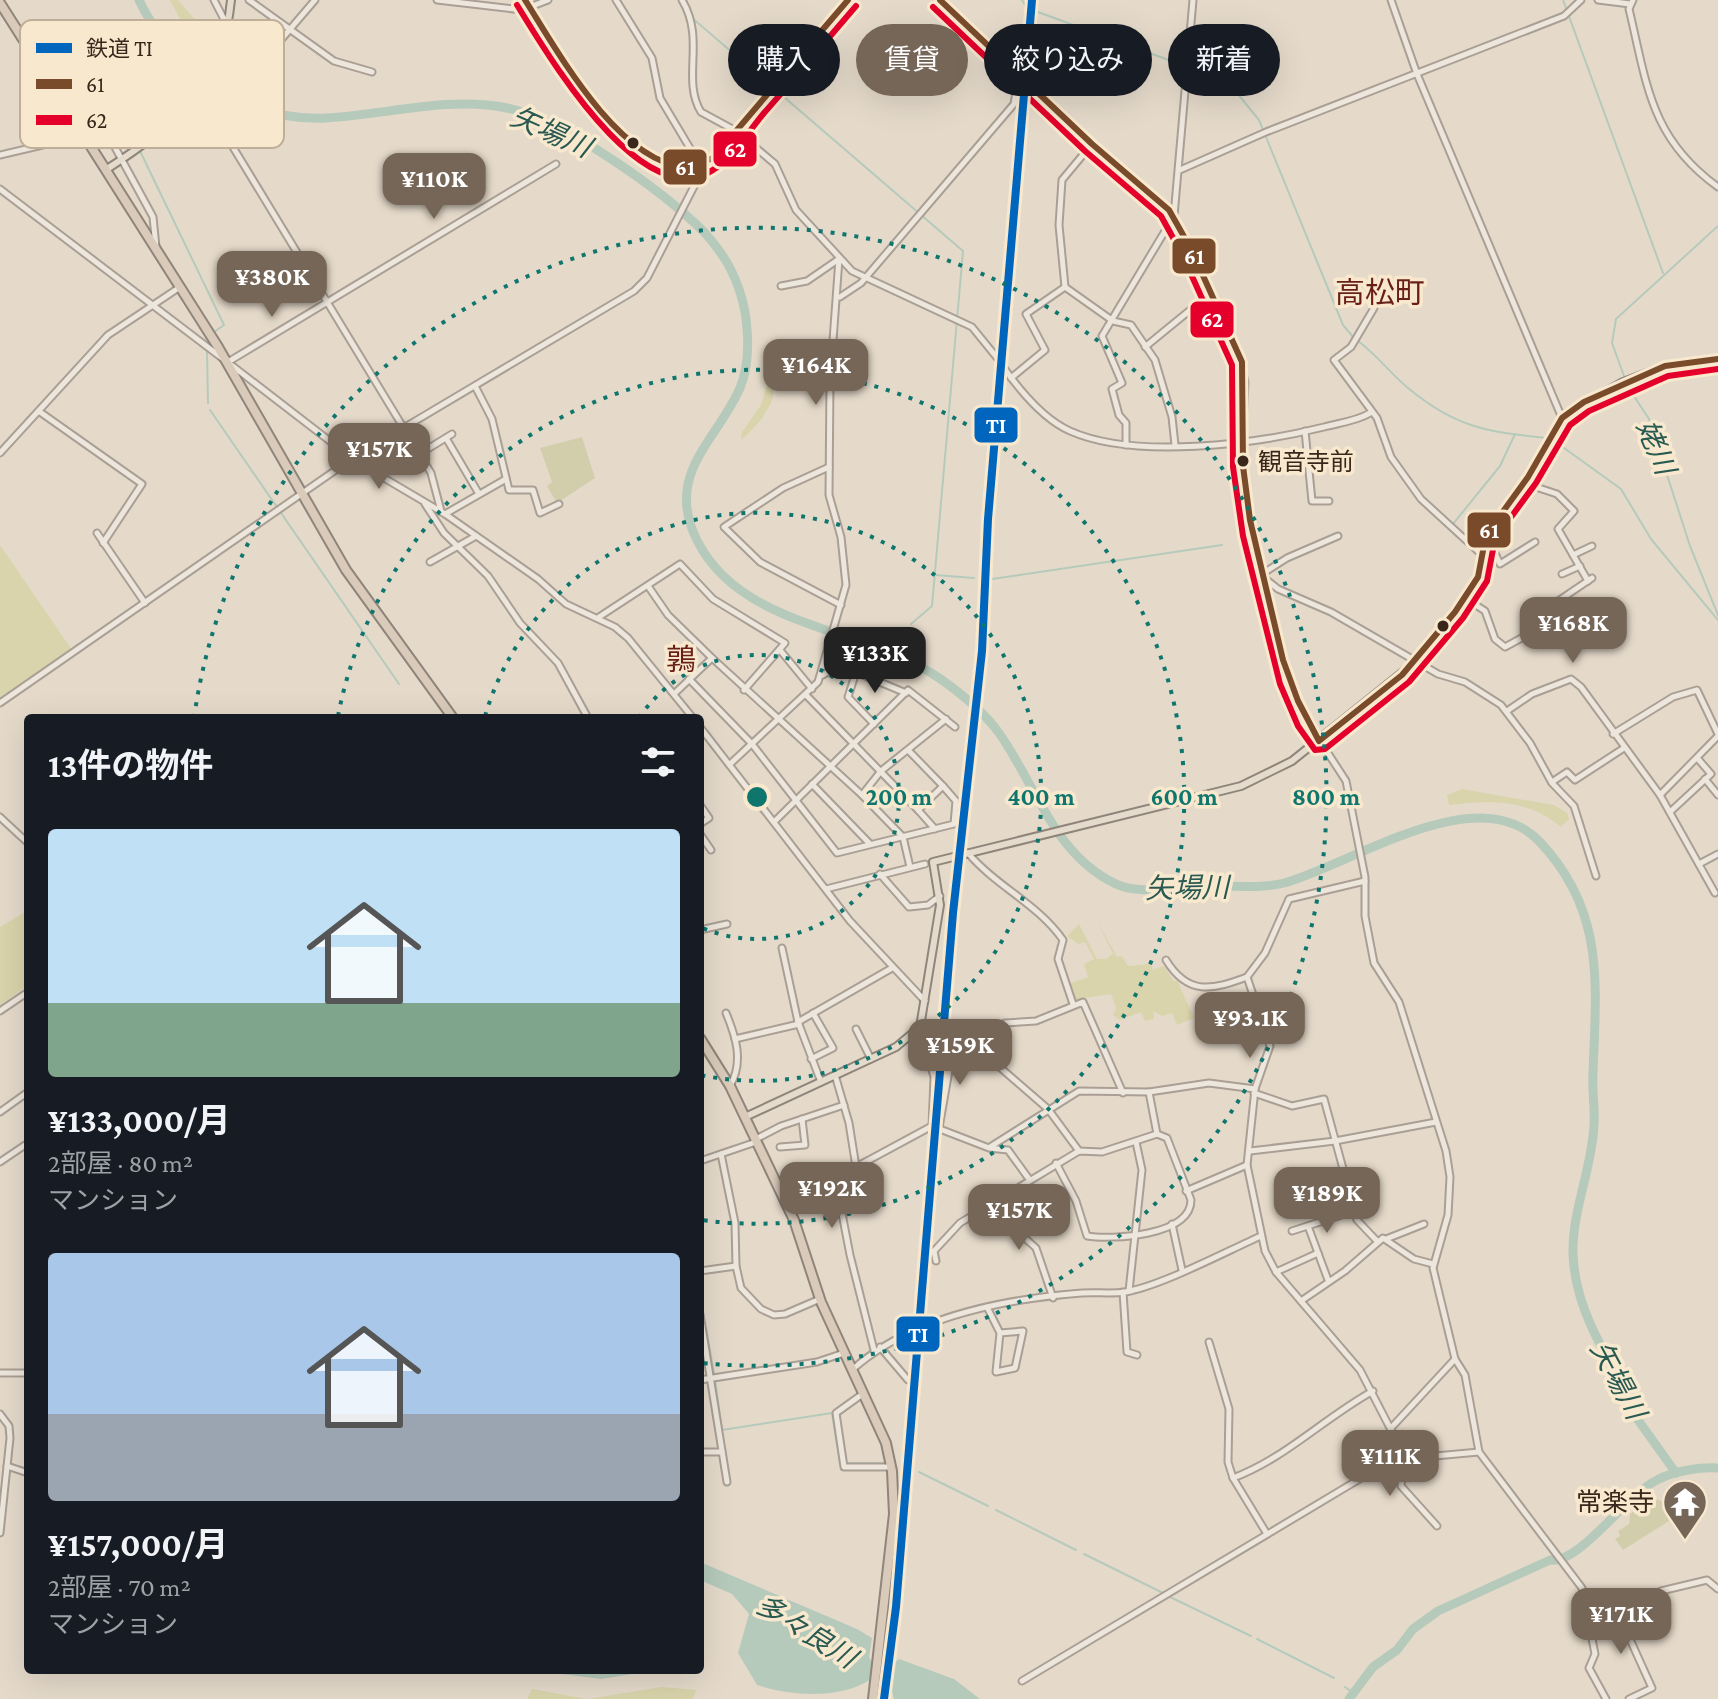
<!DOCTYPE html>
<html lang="ja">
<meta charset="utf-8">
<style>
:root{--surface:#171b24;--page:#242831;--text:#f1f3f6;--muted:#9ea1a6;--accent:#756658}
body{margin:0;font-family:"Crimson Pro","Noto Sans JP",serif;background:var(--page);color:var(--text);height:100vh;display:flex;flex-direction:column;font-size:30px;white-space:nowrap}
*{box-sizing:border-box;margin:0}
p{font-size:26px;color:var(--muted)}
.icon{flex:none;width:44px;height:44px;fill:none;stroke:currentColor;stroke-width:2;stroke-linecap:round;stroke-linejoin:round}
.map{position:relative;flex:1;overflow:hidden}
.panel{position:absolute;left:24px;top:714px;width:680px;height:960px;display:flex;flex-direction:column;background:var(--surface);border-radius:8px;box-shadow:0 8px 32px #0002}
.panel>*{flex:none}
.banner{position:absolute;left:728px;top:24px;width:760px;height:72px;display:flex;gap:16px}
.price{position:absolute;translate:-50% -68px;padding:0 18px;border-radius:16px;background:var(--accent);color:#fff;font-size:26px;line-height:52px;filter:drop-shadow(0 2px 4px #0008)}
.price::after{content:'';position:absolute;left:50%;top:48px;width:24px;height:18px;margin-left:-12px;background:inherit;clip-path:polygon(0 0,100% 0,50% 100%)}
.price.active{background:#222;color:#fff}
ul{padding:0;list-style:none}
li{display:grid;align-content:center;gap:16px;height:424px;padding:0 24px}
li span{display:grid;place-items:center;height:248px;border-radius:8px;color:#555}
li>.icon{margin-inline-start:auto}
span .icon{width:144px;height:144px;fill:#fffc;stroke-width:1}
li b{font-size:34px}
h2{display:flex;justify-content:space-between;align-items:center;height:96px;padding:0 24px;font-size:34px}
.pill{padding:0 28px;border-radius:36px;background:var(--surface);box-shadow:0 8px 32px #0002;font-size:28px;line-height:72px}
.pill.active{background:var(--accent);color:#fff}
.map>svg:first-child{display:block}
.green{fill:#d9d4ab}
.cemetery{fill:#d2ceab}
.water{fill:#b6cabb}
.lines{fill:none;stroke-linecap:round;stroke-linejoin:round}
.stream{stroke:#b6cabb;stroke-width:2}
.river{stroke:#b6cabb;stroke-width:9}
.minor-casing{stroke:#aa9f94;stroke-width:9}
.major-casing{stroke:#8f857a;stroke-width:10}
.highway-casing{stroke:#8f857a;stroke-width:12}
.minor{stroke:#ede6dc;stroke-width:5}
.major{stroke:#e5dbcd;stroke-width:6}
.highway{stroke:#d9caba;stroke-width:8}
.bus-1-casing{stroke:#f8e8ce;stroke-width:12}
.bus-2-casing{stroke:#f8e8ce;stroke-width:12}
.bus-1{stroke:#7a4b2a;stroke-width:6}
.bus-2{stroke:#e4002b;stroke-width:6}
.rail-1-casing{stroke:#f8e8ce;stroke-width:14}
.rail-1{stroke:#0065bd;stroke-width:8}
.ring{fill:none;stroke:#0f766e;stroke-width:4;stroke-dasharray:4 8}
.bus-dot{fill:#39271b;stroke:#f8e8ce;stroke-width:3}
.labels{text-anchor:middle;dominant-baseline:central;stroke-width:7;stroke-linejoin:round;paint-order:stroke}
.bus-label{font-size:24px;fill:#39271b;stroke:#f8e8ce;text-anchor:start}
.poi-label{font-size:26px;fill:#39271b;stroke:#f8e8ce;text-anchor:end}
.water-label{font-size:28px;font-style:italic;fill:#295a52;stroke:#f8e8ce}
.quarter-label{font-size:30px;fill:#691f17;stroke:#f8e8ce}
.key{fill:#f8e8ce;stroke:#bfae98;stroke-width:2}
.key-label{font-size:22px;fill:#39271b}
.centre{fill:#0f766e;stroke:#f8e8ce;stroke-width:4}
.ring-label{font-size:24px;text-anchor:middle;font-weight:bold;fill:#0f766e;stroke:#f8e8ce;stroke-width:7;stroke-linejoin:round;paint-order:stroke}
.line-badge{stroke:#f8e8ce;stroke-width:3}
.badge-label{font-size:22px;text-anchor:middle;font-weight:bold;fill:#fff}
</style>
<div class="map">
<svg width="1718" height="1699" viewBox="0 0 1718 1699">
<rect width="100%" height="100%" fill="#e5daca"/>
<g class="green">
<path d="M170,0h8l40,46 -3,9 -33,-32z"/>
<path d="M772,381c8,21 -16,46 -31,59l1,-8 19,-27 6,-21z"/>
<path d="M0,545l72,105 -72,49z"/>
<path d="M1462,789l92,16 13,8 2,6 -8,8c-33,-28 -71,-27 -112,-22l-2,-10z"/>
<path d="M28,910v75l-28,20v-78z"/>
<path d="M1097,921l20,36 5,-1 6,10 23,-2 2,6 11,-4 10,16 3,-2 17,38 -17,7 -5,-12 -10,3 -9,-5 1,8 -9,2 -4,-9 -21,8 -7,-5 3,-7 -5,-14 -38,6 -7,-15 22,-8 -4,-13 10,-5 -9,-17 -7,2 -11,-8 12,-12 18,35h9l7,-5z"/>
<path d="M662,1687l34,3 -3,9h-166l5,-10 55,10z"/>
</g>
<g class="cemetery">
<path d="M582,437l13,41 -38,25 -10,-17 5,-4 -12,-34z"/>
<path d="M1654,1498l9,4 -1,6 7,13 -46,29 -8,-11 5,-3 -2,-5 11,-7 1,-10z"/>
</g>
<g class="water">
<path d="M700,1562l157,67 15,9 -3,19 4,7 18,2 8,-7 55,20 26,20h-86l-4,-16 -19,-4c-29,20 -78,18 -114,6l-19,-32 11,-39 -17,-20 -32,-14z"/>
<path d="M531,1670l71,4 55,-4 -56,9z"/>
</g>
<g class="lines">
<g class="stream">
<path d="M1022,0l5,8 158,58 17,3 27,14 30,37 84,205 10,12"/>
<path d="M1563,0l100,273"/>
<path d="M691,17l272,234 -31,355 -21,18"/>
<path d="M163,52l4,-4"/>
<path d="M147,67l2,-3"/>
<path d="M139,143l1,-50 3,-14"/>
<path d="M140,151l84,174 -10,7"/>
<path d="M1718,226l-102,93 -4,24 16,44 21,32 41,127 28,69"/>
<path d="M1358,341c19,14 32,32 50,47 48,40 80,44 139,50"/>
<path d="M207,351l1,52"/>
<path d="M210,410l189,274"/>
<path d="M1553,440l68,49 30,50 67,81"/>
<path d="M1453,524l47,-58 15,-32"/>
<path d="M935,575l39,3"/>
<path d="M992,579l230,-34"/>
<path d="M904,658l1,-20"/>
<path d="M706,1328l8,45"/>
<path d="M715,1381l7,49 110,-17 8,50"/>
<path d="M846,1463h38"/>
<path d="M919,1472l69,34"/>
<path d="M996,1510l80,40"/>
<path d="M1084,1554l79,39"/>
<path d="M1170,1597l81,39"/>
<path d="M1257,1639l77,39"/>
<path d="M1345,1687l8,6"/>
</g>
<g class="river">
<path d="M139,0c33,70 108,122 187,118 58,-3 123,-22 181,-10 57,12 156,83 197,124 22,24 35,48 41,80 4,26 5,52 -5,76 -22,50 -70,82 -48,141 39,101 173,96 250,151 21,15 42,32 57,53 37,52 55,122 117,151 24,11 51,3 77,2 29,-2 62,4 91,-3 67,-18 193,-106 255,-42 67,70 57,144 54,232 -1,18 2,35 1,52 -2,44 -22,85 -21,129 2,58 36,106 64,154l1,12 38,53"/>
<path d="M1349,1699l24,-32 24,-17 16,-21 25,-18 112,-51c30,4 76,-65 107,-80 17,-9 42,-13 61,-12"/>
</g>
<g class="minor-casing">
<g id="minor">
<path d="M214,0l14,27"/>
<path d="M249,0l85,61 38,11"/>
<path d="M437,0l85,10 26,-10"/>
<path d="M525,0c28,43 123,211 188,158l135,-158"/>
<path d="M616,0l36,58 8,40 40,67"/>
<path d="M682,0c24,40 -1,79 19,112l35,19 39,33 21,46 56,61 120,56 26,32"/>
<path d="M940,0l152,144 77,66 22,39 47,103 7,30 -3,61 4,57 35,164 17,43 48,74 19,96v39l9,47 25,39 47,149 4,26 -2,38 -15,53 22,91 10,16 14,77"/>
<path d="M1391,0l26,74 145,344"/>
<path d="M1598,0l32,4"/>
<path d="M1633,0l-4,9c18,75 21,129 89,178"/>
<path d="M225,41l32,16 11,-2 47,-55"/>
<path d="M86,94l67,123 3,30"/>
<path d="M65,103l72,-31 45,15 26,19 223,367 10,38"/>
<path d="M0,155l85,-20"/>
<path d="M1180,170l86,-38 298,-116 17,-16"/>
<path d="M0,189l222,169"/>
<path d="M781,286l26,-5 32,-22"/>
<path d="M1065,287l-6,-62 3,-45 30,-36"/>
<path d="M840,297l21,-14 153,-179 5,-31"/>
<path d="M1374,308l-23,39 -17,13 43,58 14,39 30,42 60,55"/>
<path d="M1145,347l66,-54"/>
<path d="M228,362l328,-198"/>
<path d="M230,364l127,98 88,52 93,65 28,25 49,23 13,11 65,80"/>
<path d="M1004,368c17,24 39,51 66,63 65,29 186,13 254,-4 15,-4 33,-6 46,-14"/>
<path d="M1011,378l34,-28 -19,-36 39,-27 48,34 18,4 24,35 17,57 3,28"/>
<path d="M475,386l17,33 17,71h24l7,23 19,-9"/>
<path d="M40,412l102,72 -39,59"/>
<path d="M1305,431l7,70h17"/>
<path d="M446,438l33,56"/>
<path d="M1126,445v-22l-7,-8 -7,-26 10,-6 -20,-47 72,-120 19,-216"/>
<path d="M426,450l26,-16"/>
<path d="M0,453l108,-118 72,-48"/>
<path d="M829,467l-46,21 -59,39 36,35 81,43"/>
<path d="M1524,483l33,11 17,17 -16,18 30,52"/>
<path d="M425,504l19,29 44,43 32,47 38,40 30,55"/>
<path d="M445,514l61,-35"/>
<path d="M97,533l48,70"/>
<path d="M1484,546l9,3 7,15 35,-22"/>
<path d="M1573,555l19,-9"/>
<path d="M430,562l46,-26"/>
<path d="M1262,574l25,-16 51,-22"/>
<path d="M1562,574l18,-8"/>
<path d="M1263,577l15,12 53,23 107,62 27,8 36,23 29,38 22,40 22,23 22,70"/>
<path d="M648,586l20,29 44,43 150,137 41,42 7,30"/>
<path d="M1465,598l20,13 10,28 10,8 22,-12 18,-25 47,-32"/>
<path d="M599,617l81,-53 33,35 72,44 -41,47"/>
<path d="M780,650l32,39"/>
<path d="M856,672l-8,25 26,27"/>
<path d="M823,675l16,-10 67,28"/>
<path d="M689,679l63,65 85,109 117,-29 2,-23 -13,-15"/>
<path d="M674,694l38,-36"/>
<path d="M806,695l112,115 25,-24 -35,-36"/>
<path d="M0,703l353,-245 281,-167 13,-13 59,-115"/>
<path d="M1507,711l25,-17 39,-15 10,8 79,108 55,98"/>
<path d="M700,727l150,194 75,80"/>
<path d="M1613,734l60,-37 24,-7 21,44"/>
<path d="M730,764l88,-82 28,-97 -5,-48 -12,-42 1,-114 9,-122"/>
<path d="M1705,779l13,16"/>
<path d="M1552,782l15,-10 8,8 49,-32"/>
<path d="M812,784l58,60"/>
<path d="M862,795l19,-24 65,-52"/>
<path d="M1660,795l58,-59"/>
<path d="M700,805l9,13 -9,6"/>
<path d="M918,810l17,19"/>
<path d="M1670,812l41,-38 -13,-15"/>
<path d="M0,817l28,26"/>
<path d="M775,821l133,-131 47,37"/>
<path d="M700,834l11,16"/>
<path d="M968,853c29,34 70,51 95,87l-5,19 15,45"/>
<path d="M1699,864l19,-10"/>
<path d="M880,874l29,33 19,-2 12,-9"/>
<path d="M1365,881l-76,18 -24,54 -18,24 23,69 -15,43 -8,76 18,86 11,21 84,98 44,85 9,3 66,-6 103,136 13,66 -6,14 17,31"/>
<path d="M826,889l99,-25"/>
<path d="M700,930l27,-6"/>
<path d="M782,948l16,74 23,60"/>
<path d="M1166,960c22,36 46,30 81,17"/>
<path d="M0,1011l28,-19"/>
<path d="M726,1013c10,24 18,49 4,73"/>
<path d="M798,1022l94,-54"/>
<path d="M920,1027l14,50 -2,49"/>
<path d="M856,1029l15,30"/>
<path d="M958,1031l90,78 31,42"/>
<path d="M735,1039l64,-15"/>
<path d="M811,1059l22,-11 -20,-35"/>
<path d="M835,1075l14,48 7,44"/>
<path d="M1254,1093l38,13 32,-7 33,121 20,21"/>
<path d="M0,1112l28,-20"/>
<path d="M939,1128l11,-63 36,-35 19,-7 31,-2 47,-19 40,91"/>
<path d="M756,1139l25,-13 63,-21"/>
<path d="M780,1147l25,-2 -3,-26"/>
<path d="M990,1147l89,-56 70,1 60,-9 46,6"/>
<path d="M1250,1151l85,-10 101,-19"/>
<path d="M721,1154l14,69 1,43 5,22 20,21 13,6 11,-1 35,-15"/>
<path d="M700,1161l56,-19"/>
<path d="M0,1162l28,-19"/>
<path d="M1056,1163l20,38 11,35c25,4 104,0 104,-36l-24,-62 -10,-4"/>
<path d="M834,1172l16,83 24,95"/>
<path d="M777,1185l79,-18 76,-41 57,22 19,2 21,29"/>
<path d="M1186,1191l61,-26"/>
<path d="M989,1206l47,42 17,50"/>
<path d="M1172,1224l10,46"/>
<path d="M1308,1226l20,54"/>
<path d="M1292,1231l62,-20"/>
<path d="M1386,1239l38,-15"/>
<path d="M936,1261l-2,-10 26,-28 119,-72 23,1 55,-18 -8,-42"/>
<path d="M700,1271l36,-5"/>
<path d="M1276,1272l42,-19"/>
<path d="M1129,1291l13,-121 -6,-28"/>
<path d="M1123,1292l4,60 10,3"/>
<path d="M1301,1301l44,-30 38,-33 31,21 19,5"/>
<path d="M987,1307l13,26 -4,39 19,-4 8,-37 -23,2"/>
<path d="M700,1314l27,168"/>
<path d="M1209,1342l20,67 -1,53 5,16 34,56"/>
<path d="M880,1347l28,33"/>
<path d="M853,1369c60,-53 151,-70 229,-76 14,-1 29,1 43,-1 36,-6 100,-40 136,-56"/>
<path d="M0,1373h28"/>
<path d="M700,1380l117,-18 27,-9"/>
<path d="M864,1393l-28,20 8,54h47"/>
<path d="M0,1414l9,12 1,12 -10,95"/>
<path d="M1391,1428l64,-69"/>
<path d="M700,1452h22"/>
<path d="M1404,1455l-3,31 36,40"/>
<path d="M7,1466l21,7"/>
<path d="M1233,1478c53,-20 91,-60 140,-87"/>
<path d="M1619,1615l33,73 -23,11"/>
<path d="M1591,1624l28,-9 42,-24 46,-11 11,9"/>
<path d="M1022,1681l381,-228"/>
</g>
</g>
<g class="major-casing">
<g id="major">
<path d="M107,169c68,-44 116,-84 124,-169"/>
<path d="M745,1117l151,-70 24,-20 20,-122 -7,-43 308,-76 51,-25 126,-101 55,-73 7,-17 6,-35 42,-58 38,-63 55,-31 44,-17 53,-7"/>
</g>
</g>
<g class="highway-casing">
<g id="highway">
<path d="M0,3l218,344 128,223 107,148"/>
<path d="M700,1038l30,48 64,134 27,82 65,141 6,28 2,43 -21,185"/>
</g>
</g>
<use href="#minor" class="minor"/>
<use href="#major" class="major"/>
<use href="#highway" class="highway"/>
<g class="bus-1-casing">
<g id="bus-1">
<path d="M525,0c33,52 92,160 159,167 9,1 20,-6 29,-9l135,-158"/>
<path d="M940,0l152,144 77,66 22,39 51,113 1,104 7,54 33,140 15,41 21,40 83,-66 53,-63 23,-35 8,-42 42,-58 34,-59 22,-16 81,-36 53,-7"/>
</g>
</g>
<g class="bus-2-casing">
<g id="bus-2">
<path d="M517,5c30,48 131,223 204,159 16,-14 29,-34 43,-51 31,-35 61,-71 92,-107"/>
<path d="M933,7l152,144 76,65 21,38 50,111 1,102 10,69 37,148 18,42 17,24 10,-1 84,-67 54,-64 24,-37 8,-42 41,-56 34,-58 19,-14 79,-35 50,-7"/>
</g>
</g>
<use href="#bus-1" class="bus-1"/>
<use href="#bus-2" class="bus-2"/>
<g class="rail-1-casing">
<path id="rail-1" d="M884,1699l12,-92 57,-694 29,-262 6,-132 44,-519"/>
</g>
<use href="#rail-1" class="rail-1"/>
</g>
<g class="ring">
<path d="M639 718A142 142 0 1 1 700 927"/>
<path d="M485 716A284 284 0 1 1 700 1075"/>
<path d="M338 716A427 427 0 1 1 701 1220"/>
<path d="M194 718A569 569 0 1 1 702 1363"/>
</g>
<defs>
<g id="temple-pin" transform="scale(2.3)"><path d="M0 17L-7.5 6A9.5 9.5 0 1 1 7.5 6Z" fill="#756658" stroke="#f8e8ce"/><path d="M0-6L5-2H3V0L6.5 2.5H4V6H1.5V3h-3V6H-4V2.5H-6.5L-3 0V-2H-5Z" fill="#fff"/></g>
</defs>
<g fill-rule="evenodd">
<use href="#temple-pin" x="1685" y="1502"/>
</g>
<g class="bus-dot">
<circle cx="633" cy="143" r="7"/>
<circle cx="1243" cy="461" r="7"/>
<circle cx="1443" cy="626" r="7"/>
</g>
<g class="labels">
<g class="bus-label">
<text x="1258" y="461">観音寺前</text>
</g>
<g class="poi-label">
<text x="1654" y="1502">常楽寺</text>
</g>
<g class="water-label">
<text transform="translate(551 132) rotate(24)">矢場川</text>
<text transform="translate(1656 447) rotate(67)">姥川</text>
<text transform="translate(1187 888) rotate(-1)">矢場川</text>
<text transform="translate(1618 1380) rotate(62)">矢場川</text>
<text transform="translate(806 1631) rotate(32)">多々良川</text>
</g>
<g class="quarter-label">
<text x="1380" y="292">高松町</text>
<text x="681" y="659">鶉</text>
</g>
</g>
<rect x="20" y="20" width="264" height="128" rx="12" class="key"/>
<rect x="36" y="43" width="36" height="10" fill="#0065bd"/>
<rect x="36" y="79" width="36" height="10" fill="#7a4b2a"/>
<rect x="36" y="115" width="36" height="10" fill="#e4002b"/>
<g class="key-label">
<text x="86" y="56">鉄道 TI</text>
<text x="86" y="92">61</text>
<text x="86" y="128">62</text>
</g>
<circle cx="757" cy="797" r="12" class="centre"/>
<g class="ring-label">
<text x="899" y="805">200 m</text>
<text x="1041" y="805">400 m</text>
<text x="1184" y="805">600 m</text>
<text x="1326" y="805">800 m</text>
</g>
<g class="line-badge">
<rect x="712" y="130" width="46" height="38" rx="8" fill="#e4002b"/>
<rect x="662" y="148" width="46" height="38" rx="8" fill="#7a4b2a"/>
<rect x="1171" y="237" width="46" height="38" rx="8" fill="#7a4b2a"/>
<rect x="1189" y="300" width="46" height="39" rx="8" fill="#e4002b"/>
<rect x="973" y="406" width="46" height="38" rx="8" fill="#0065bd"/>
<rect x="1466" y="511" width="46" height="38" rx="8" fill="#7a4b2a"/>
<rect x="895" y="1315" width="46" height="38" rx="8" fill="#0065bd"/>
</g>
<g class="badge-label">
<text x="735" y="157">62</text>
<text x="685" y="175">61</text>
<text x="1194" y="264">61</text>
<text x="1212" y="327">62</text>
<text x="996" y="433">TI</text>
<text x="1489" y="538">61</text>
<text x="918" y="1342">TI</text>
</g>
</svg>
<b class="price" style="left:434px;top:221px">¥110K</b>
<b class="price" style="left:272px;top:319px">¥380K</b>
<b class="price" style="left:816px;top:407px">¥164K</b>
<b class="price" style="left:379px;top:491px">¥157K</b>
<b class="price" style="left:1573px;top:665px">¥168K</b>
<b class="price active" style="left:875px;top:695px">¥133K</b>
<b class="price" style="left:1250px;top:1060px">¥93.1K</b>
<b class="price" style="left:960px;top:1087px">¥159K</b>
<b class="price" style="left:832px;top:1230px">¥192K</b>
<b class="price" style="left:1327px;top:1235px">¥189K</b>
<b class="price" style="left:1019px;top:1252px">¥157K</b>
<b class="price" style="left:1390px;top:1498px">¥111K</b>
<b class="price" style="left:1621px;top:1656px">¥171K</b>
<div class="banner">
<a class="pill">購入</a>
<a class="pill active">賃貸</a>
<a class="pill">絞り込み</a>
<a class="pill">新着</a>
</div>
<section class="panel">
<h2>13件の物件<svg class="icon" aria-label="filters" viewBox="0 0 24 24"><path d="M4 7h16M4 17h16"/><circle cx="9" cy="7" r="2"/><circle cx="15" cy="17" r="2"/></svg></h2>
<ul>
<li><span style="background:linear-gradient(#bfe0f5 70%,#7fa58c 0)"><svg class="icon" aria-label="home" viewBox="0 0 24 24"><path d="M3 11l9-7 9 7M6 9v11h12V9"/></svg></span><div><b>¥133,000/月</b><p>2部屋 · 80 m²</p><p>マンション</p></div></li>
<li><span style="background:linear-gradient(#a9c7e8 65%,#9aa5b1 0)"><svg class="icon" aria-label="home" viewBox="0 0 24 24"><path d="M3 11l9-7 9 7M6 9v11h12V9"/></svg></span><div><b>¥157,000/月</b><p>2部屋 · 70 m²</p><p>マンション</p></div></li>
</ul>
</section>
</div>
